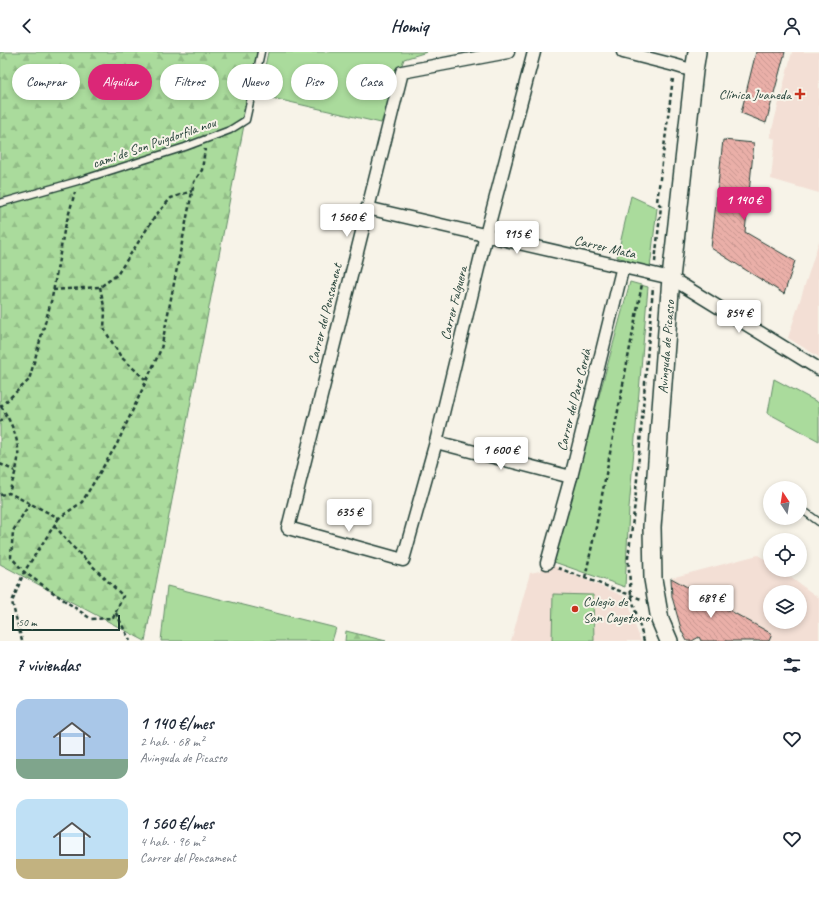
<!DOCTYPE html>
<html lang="es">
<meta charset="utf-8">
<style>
:root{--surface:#fff;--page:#f6f6f7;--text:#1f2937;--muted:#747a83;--accent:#db2777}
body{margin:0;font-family:Caveat,sans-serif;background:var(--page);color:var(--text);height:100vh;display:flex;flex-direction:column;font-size:15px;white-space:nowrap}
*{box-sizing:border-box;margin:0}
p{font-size:13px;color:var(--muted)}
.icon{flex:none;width:22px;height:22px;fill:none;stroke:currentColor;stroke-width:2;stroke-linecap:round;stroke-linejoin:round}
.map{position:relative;height:589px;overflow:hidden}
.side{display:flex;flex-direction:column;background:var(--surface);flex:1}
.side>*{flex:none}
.guide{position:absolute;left:12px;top:12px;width:400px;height:36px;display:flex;gap:8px}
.needle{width:26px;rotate:348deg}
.tools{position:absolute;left:763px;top:429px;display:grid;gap:8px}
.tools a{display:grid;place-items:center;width:44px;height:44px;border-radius:50%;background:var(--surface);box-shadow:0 2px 6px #0003;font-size:20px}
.scale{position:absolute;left:12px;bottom:10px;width:108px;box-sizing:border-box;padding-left:4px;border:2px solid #1f3d34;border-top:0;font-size:11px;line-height:14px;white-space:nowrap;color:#1f3d34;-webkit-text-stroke:3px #f7f3e8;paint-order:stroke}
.price{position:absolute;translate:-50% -34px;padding:0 9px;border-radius:4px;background:#fff;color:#222;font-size:13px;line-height:26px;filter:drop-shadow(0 1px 2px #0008)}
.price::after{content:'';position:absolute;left:50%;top:24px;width:12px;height:9px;margin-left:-6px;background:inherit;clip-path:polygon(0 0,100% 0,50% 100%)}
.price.on{background:var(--accent);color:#fff}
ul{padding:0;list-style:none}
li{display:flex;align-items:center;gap:12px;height:100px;padding:0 16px}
li span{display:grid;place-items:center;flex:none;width:112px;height:80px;border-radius:12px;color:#555}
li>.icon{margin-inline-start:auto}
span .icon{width:48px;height:48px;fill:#fffc;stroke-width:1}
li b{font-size:17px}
h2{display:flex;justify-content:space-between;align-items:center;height:48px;padding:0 16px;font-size:17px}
.tag{padding:0 14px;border-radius:18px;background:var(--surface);box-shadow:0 2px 6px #0003;font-size:14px;line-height:36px}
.tag.on{background:var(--accent);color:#fff}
header{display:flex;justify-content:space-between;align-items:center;height:52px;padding:0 16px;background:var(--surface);font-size:18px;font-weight:700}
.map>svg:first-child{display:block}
.built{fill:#f3dfd5;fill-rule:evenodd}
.forest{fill:url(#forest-firs);stroke:#648c68}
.green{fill:#aadb9c;stroke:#648c68}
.building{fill:url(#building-back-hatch);stroke:#1f3d34}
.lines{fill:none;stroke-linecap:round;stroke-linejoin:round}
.lane-casing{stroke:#1f3d34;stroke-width:9}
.street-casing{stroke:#1f3d34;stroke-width:15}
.secondary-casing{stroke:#1f3d34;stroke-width:20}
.path{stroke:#1f3d34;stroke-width:2.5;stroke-dasharray:4 3;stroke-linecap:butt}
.lane{stroke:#f7f3e8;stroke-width:6}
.street{stroke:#f7f3e8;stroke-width:12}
.secondary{stroke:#f7f3e8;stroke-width:17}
.poi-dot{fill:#c8321e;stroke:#f7f3e8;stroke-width:1.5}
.labels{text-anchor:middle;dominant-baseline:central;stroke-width:4;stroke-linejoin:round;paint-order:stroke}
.poi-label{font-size:14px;fill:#1f3d34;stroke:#f7f3e8;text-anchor:end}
.street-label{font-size:14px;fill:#1f3d34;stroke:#f7f3e8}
</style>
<header><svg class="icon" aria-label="back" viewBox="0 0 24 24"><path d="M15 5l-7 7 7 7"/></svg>Homiq<svg class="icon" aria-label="person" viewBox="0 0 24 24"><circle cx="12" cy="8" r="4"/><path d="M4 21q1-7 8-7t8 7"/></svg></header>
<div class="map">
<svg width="819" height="589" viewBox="0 0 819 589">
<defs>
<pattern id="forest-firs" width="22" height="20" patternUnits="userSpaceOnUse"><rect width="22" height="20" fill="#aadb9c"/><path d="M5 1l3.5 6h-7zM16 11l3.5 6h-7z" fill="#92bd87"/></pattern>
<pattern id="building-back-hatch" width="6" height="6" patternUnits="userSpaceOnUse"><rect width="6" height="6" fill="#eaafa8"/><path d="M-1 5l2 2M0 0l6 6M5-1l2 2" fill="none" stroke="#c89791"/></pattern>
</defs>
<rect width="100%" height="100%" fill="#f7f3e8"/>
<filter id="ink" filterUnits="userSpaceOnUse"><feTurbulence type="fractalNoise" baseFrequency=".025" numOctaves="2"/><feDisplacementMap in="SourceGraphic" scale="8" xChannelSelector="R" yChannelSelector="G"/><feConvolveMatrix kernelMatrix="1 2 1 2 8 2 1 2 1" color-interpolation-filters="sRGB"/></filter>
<g filter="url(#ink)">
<g class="built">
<path d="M792,0h27v141l-48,-14 4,-40 -5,-2z"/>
<path d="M819,189v116l-31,-19z"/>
<path d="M758,503l12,8v7h10l39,28v43h-50l3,-7 -101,-56zM770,540h30v30h-30z"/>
<path d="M547,511l81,35 5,22 8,21h-130l19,-68 10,-2z"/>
</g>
<g class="forest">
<path d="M0,0h258l-113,589 -145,-77z"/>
<path d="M346,579l40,10h-41z"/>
</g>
<g class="green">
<path d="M268,0h159l-23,7 -23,64 -122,-28z"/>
<path d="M631,144l26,12 -7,60 -33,-11z"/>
<path d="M630,230l18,5 -19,221 -4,79 -71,-25z"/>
<path d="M774,327l45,24v38l-51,-28z"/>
<path d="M167,534l169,42 -4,13h-171z"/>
<path d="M553,542l40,1 1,46h-42z"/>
</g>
<g class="building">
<path d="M756,0h29l-19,71 -25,-10z"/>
<path d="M723,88l31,3 -9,89 50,29 -11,33 -73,-46z"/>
<path d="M671,526l101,56 -3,7h-68l-2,-4 -7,4h-5l-5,-9 -10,-35z"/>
</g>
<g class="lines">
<g class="lane-casing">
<g id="lane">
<path d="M0,151l78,-22 107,-34 45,-17 16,-10 15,-68"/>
<path d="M800,456l19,14"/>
</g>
</g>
<g class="street-casing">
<g id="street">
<path d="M508,0l-106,20 -114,456 115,32 33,-118 50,-207 48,-183"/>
<path d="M623,0l51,13 20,6"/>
<path d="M367,156l304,70 148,91"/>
<path d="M436,390l135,35"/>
<path d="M547,511l24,-86 52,-211"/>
</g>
</g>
<g class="secondary-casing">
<g id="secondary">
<path id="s1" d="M669,589l-9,-21 -7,-41 -1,-52 19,-249 23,-207 3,-19"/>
</g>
</g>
<g class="path">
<path d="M655,210l6,-56 -4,-4 16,-124"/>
<path d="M100,235l5,24 -1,18 17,28 26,24"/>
<path d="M53,238l47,-3 17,-12 39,-60 15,-17 21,-7"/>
<path d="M1,354c10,16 19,34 17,53 -1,11 -6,23 -9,34"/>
<path d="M0,355l29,-27 23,-82 12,-67 11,-39"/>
<path d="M0,370l6,-7"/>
<path d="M0,412l15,7"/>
<path d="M0,443l9,-2 50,25 23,-16 35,-58 44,-95 33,-167 8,-12 3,-21"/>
<path d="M30,451l-17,28 -2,26 13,15 67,47 22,-1 10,-22 -51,-50 -18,-21"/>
<path d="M558,516l83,31"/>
<path d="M585,526l11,-51 46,-243"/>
<path d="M116,561l14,28"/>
<path d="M22,589l-10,-39 12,-30 35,-54"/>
<path d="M644,589l-13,-46 -3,-37 7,-55 18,-216"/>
</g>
<use href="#lane" class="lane"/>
<use href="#street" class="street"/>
<use href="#secondary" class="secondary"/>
</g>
</g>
<g class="poi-dot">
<path d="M798 36h4v4h4v4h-4v4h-4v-4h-4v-4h4z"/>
<circle cx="575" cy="557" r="4"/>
</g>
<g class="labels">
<g class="poi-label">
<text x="791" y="42">Clínica Juaneda</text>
<text x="583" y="549" text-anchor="start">Colegio de<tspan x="583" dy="16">San Cayetano</tspan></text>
</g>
<g class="street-label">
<text transform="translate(154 91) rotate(-19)">camí de Son Puigdorfila nou</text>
<text transform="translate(605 195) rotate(13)">Carrer Mata</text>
<text transform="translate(454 251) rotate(-76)">Carrer Falguera</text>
<text transform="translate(325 262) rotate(-76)">Carrer del Pensament</text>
<text stroke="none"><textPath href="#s1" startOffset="297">Avinguda de Picasso</textPath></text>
<text transform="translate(574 348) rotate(-76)">Carrer del Pare Cerdà</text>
</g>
</g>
</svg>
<div class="tools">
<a><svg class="needle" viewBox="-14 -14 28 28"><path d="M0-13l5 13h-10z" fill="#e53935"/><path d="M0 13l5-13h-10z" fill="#747a83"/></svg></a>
<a><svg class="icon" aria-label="locate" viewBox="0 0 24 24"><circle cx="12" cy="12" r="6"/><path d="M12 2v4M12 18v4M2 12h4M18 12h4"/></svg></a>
<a><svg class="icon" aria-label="layers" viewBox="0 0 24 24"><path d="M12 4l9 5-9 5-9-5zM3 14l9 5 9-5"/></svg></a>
</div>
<div class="scale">50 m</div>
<b class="price on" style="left:744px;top:169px">1 140 €</b>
<b class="price" style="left:347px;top:186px">1 560 €</b>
<b class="price" style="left:517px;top:203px">915 €</b>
<b class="price" style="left:739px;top:282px">854 €</b>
<b class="price" style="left:501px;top:419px">1 600 €</b>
<b class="price" style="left:349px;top:481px">635 €</b>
<b class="price" style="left:711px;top:567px">689 €</b>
<div class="guide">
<a class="tag">Comprar</a>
<a class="tag on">Alquilar</a>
<a class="tag">Filtros</a>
<a class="tag">Nuevo</a>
<a class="tag">Piso</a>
<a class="tag">Casa</a>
</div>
</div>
<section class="side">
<h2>7 viviendas<svg class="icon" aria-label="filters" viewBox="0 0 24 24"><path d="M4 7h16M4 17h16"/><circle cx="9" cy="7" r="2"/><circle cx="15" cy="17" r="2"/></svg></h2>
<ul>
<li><span style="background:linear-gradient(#a9c7e8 75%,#7fa58c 0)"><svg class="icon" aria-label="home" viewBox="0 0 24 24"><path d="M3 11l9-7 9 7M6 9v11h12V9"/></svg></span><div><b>1 140 €/mes</b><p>2 hab. · 68 m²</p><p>Avinguda de Picasso</p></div><svg class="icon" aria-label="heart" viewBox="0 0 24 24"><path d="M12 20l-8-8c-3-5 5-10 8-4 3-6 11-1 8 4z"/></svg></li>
<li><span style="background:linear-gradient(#bfe0f5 75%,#c2b280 0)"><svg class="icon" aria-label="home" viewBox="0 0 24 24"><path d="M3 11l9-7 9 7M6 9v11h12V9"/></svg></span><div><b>1 560 €/mes</b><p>4 hab. · 96 m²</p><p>Carrer del Pensament</p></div><svg class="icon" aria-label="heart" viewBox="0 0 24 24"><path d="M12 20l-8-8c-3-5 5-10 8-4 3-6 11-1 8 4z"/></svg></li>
</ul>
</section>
